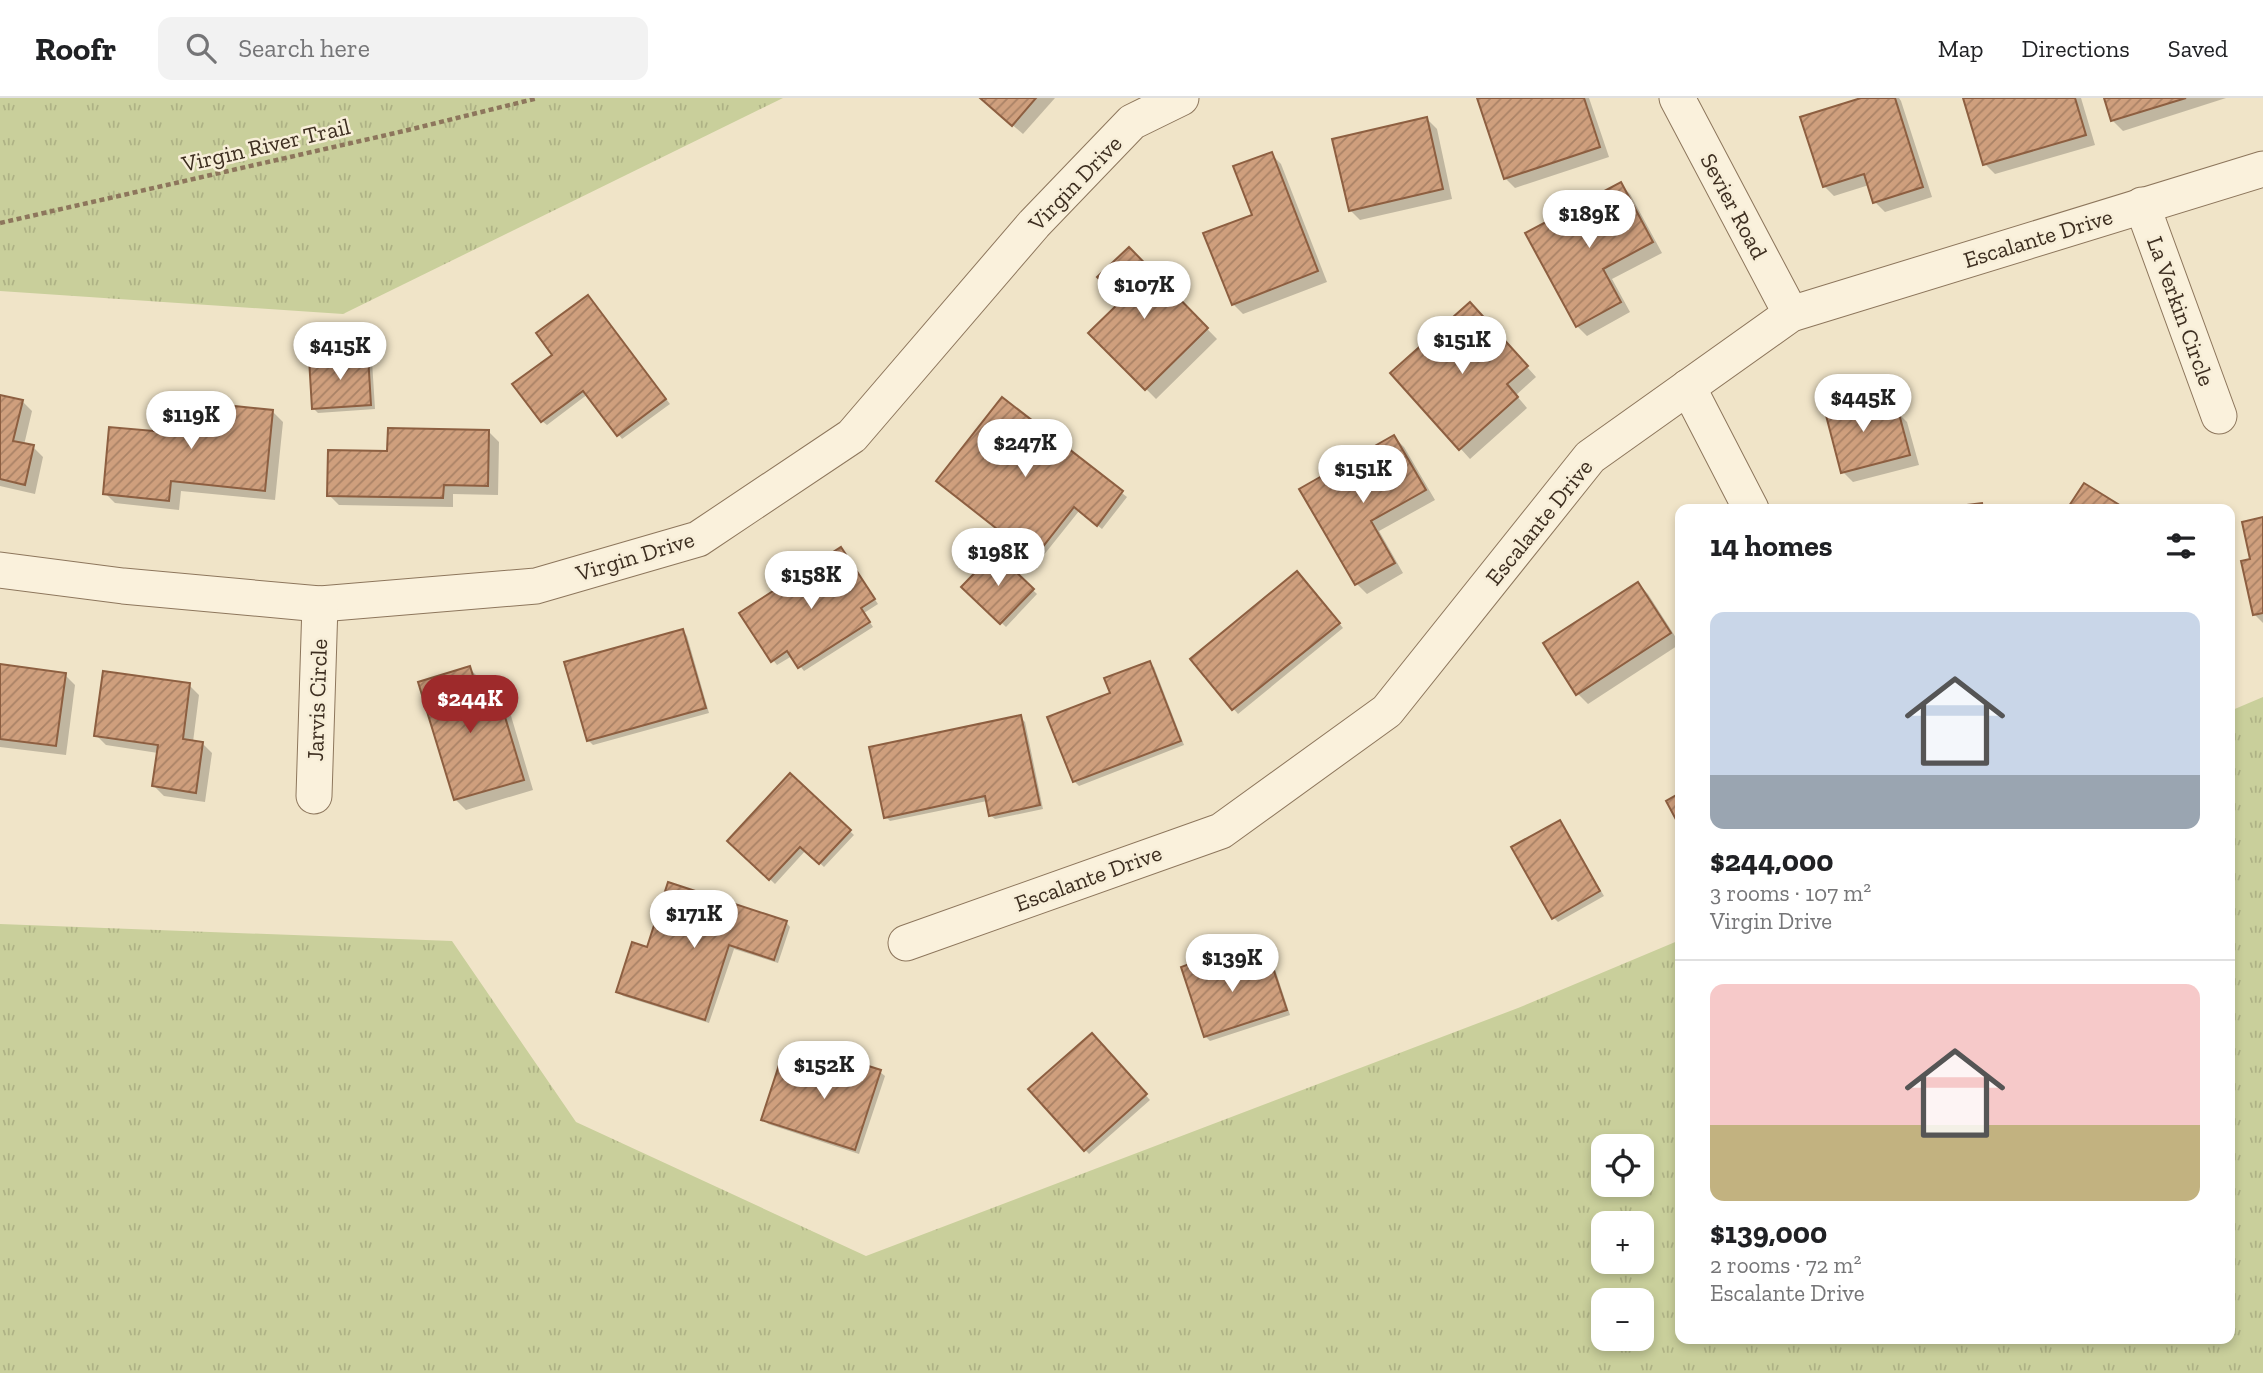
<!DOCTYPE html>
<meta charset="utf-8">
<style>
:root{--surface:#fff;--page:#f2f2f2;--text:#202124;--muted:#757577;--line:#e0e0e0;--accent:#9e2a2b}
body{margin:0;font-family:"Zilla Slab",serif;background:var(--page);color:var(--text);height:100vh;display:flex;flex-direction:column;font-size:26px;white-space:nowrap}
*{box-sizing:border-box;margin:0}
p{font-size:23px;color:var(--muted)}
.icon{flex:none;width:38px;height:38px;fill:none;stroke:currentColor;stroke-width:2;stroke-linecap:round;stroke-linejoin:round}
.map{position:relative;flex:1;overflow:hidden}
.drawer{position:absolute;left:1675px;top:406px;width:560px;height:840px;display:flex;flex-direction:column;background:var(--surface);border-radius:14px;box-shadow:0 4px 10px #0003}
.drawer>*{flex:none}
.buttons{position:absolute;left:1591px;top:1036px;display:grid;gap:14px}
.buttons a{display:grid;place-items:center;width:63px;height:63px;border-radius:14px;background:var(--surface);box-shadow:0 4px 10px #0003;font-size:35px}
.price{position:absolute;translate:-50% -60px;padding:0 16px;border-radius:24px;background:#fff;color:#222;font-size:23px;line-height:46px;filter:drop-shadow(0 2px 4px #0008)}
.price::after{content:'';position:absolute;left:50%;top:42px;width:21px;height:16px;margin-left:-10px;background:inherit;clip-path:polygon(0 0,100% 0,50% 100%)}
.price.active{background:var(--accent);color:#fff}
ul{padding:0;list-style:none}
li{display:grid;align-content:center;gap:14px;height:371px;padding:0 35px}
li+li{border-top:2px solid var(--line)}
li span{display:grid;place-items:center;height:217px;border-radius:14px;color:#555}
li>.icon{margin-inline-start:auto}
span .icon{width:126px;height:126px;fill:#fffc;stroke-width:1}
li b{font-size:30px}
h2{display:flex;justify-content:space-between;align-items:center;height:84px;padding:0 35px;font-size:30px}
header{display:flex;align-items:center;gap:42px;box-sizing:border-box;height:98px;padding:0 35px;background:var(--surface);border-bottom:2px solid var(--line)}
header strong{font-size:33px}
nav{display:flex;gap:38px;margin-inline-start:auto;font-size:24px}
.search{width:490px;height:63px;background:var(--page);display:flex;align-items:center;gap:18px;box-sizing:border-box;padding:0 24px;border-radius:14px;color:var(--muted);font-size:26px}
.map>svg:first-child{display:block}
.grass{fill:url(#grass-tufts);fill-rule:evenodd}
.shadow{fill:#0003}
.building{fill:url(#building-hatch);stroke:#8d5f41;stroke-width:2}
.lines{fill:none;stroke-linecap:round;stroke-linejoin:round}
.street-casing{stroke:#8d765c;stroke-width:37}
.path{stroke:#8d765c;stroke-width:4.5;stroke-dasharray:5 3.5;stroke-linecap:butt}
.street{stroke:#faf1dc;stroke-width:35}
.labels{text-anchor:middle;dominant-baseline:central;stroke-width:5;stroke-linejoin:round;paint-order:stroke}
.street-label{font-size:23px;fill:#3d2e20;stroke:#f7eed8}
</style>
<header>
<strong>Roofr</strong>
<div class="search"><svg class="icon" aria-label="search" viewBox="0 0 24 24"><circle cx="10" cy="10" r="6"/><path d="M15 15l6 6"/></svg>Search here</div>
<nav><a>Map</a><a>Directions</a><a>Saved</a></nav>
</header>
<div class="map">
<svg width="2263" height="1275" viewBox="0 0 2263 1275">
<defs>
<pattern id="grass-tufts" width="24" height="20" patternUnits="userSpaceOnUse" patternTransform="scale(1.75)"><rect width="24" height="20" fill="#c9cf9b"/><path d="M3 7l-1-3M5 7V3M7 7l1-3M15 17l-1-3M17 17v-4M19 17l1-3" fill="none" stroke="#aeb285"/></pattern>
<pattern id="building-hatch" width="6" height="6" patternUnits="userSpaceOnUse" patternTransform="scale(1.75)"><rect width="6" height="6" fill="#cf9f7d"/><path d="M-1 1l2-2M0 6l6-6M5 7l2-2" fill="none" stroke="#a98266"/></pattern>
</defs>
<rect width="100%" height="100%" fill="#f0e4c8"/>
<g class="grass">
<path d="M0,0h783l-440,216 -343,-23z"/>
<path d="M2263,599v676h-2263v-449l452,17 124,181 290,134 652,-248 162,-68v399h550v-628zM1603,1048h39v39h-39zM1603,1125h39v39h-39zM1603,1202h39v39h-39z"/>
</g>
<g class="shadow">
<path d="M981,0h74l-32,36z"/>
<path d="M1479,0h110l20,59 -94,31 -10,-10z"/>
<path d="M1867,0h32l2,3 31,96 -47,15 -10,-10 -6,-17 -35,11 -10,-10z"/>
<path d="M1965,0h116l14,47 -100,29 -10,-10z"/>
<path d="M2106,0h120l-103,33 -10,-10z"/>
<path d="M1427,21l10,10 15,70 -92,21 -10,-10z"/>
<path d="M1271,56l10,10 46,118 -84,32 -10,-10z"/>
<path d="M1620,86l10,10 32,59 -50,26 18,33 -43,24 -10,-10z"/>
<path d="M1129,151l88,90 -61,60 -65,-66 32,-32z"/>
<path d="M592,203l78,103 -48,35 -34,-45 -41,31 -5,-4 12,-65z"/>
<path d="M1480,216l56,63 -20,18 11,13 -57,51 -77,-85z"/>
<path d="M368,259l4,4 3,48 -57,4 -5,-5z"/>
<path d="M1854,295l10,10 5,16 28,-7 10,10 12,43 -66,17 -10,-10z"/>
<path d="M0,298l22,5 10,10 -8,34 9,2 10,10 -8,37 -35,-8z"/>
<path d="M1002,301l125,98 -25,32 -23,-18 -40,50 -96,-75z"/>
<path d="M273,314l10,10 -8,78 -94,-9 -2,19 -64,-7 -10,-10 62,-59z"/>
<path d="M489,334l10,10 -1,53 -45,-1v13l-114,-2 -10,-10 60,-42z"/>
<path d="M1394,339l10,10 31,53 -56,31 24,42 -36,21 -10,-10 -55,-95z"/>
<path d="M2263,421v104l-9,-9 -2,-53z"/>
<path d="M841,451l37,55 -14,9 9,14 -69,44 -12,-15 -15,9 -4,-5z"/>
<path d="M995,456l42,40 -31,33 -42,-40z"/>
<path d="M1302,480l41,50 -105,86 -46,-55z"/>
<path d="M1638,486l10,10 32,50 -92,60 -10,-10z"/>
<path d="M683,533l4,5 22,77 -116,32 -5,-5z"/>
<path d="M1149,565l5,4 30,78 -105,41 -4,-4 -25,-64 62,-24z"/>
<path d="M0,568l65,9 10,10 -9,70 -66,-8z"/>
<path d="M469,570l10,10 7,24 13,-3 10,10 24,81 -67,20 -10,-10 -36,-117z"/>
<path d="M189,587l10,10 -6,47 9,1 10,10 -7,49 -41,-6 -10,-10 4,-33 -52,-8 -10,-10z"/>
<path d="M1020,619l5,5 18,87 -48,10 -5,-4 -3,-14 -97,20 -4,-4z"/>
<path d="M790,678l64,59 -30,32 -18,-17 -31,34 -46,-43z"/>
<path d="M1559,724l45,74 -46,26 -4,-4z"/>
<path d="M786,824l4,5 -12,36 -44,-14 -25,74 -86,-27 -5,-5 30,-42z"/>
<path d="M1217,858l5,5 4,14 43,-14 5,5 16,49 -80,26 -5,-5z"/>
<path d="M1092,937l58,65 -61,54 -58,-65z"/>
<path d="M880,974l5,4 -26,78 -91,-30 -5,-5z"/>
</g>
<g class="building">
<path d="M980,0h56l-24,28z"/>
<path d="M1477,0h107l16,49 -96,32z"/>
<path d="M1861,0h34l28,89 -50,16 -9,-29 -41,13 -23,-70z"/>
<path d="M1963,0h112l11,37 -103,30z"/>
<path d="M2104,0h82l-75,23z"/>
<path d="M1427,19l16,72 -94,22 -17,-72z"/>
<path d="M1272,54l46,119 -86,34 -29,-72 49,-18 -19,-49z"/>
<path d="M1621,84l32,60 -50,27 18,33 -45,25 -51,-94z"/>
<path d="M1129,149l79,81 -63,62 -57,-57 33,-32 -24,-24z"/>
<path d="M588,197l78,104 -49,37 -34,-45 -42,31 -29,-38 40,-29 -16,-22z"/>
<path d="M1470,204l58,64 -21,18 11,13 -59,53 -69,-77z"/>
<path d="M368,257l3,50 -59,4 -3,-51z"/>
<path d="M1855,293l7,28 36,-9 12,45 -69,18 -19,-73z"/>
<path d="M0,297l23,5 -10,41 21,4 -9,40 -25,-6z"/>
<path d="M1002,299l121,94 -26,35 -23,-19 -40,51 -98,-77z"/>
<path d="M168,301l105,11 -8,81 -94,-10 -2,20 -66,-7 6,-67 56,5z"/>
<path d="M388,330l101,2 -1,56 -44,-1 -1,13 -116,-2 1,-46 59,1z"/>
<path d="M1394,337l32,55 -55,31 24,42 -40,22 -56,-96z"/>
<path d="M2084,385l42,26h-59z"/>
<path d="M1982,405l1,6h-49z"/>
<path d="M2263,419v96l-10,2 -12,-54 9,-2 -8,-37z"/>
<path d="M841,449l34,52 -14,9 9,14 -72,46 -11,-17 -16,11 -32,-49z"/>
<path d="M995,454l39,37 -34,35 -39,-37z"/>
<path d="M1297,473l43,52 -108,87 -42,-51z"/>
<path d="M1638,484l33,51 -95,62 -33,-52z"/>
<path d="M683,531l23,79 -119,33 -23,-79z"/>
<path d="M1150,563l31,80 -108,41 -26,-65 63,-24 -6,-15z"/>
<path d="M0,566l66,9 -10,73 -56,-7z"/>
<path d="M470,568l11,36 18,-5 25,83 -70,20 -36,-118z"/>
<path d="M103,573l87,12 -7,56 20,3 -7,51 -44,-7 6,-41 -64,-9z"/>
<path d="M1021,617l19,90 -51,11 -4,-20 -101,22 -15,-71z"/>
<path d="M790,675l61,57 -32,34 -19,-17 -31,33 -42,-39z"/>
<path d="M1680,695v34l-14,-26z"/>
<path d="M1560,722l40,71 -48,28 -41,-72z"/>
<path d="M668,784l119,39 -13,39 -45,-15 -24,75 -89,-28 16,-50 15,5z"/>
<path d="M1217,856l7,20 46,-15 17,51 -83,27 -23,-70z"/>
<path d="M1092,935l55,61 -63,57 -56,-62z"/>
<path d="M830,956l51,16 -26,80 -94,-30 18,-55 43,14z"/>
</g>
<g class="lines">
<g class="street-casing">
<g id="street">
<path d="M1677,0l114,216"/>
<path d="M2142,107l77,211"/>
<path d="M1688,289l63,122"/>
<path d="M0,472l123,16 197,18 216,-18 162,-47 154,-103 182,-212 98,-102 49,-24"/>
<path d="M314,698l6,-192"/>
<path d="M906,845l315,-112 166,-120 203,-254 201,-143 472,-145"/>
</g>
</g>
<path class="path" d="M0,125l404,-92 134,-33"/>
<use href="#street" class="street"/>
</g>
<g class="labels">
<g class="street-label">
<text transform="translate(266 47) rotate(-13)">Virgin River Trail</text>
<text transform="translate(1075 85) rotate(-46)">Virgin Drive</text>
<text transform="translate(1734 108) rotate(62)">Sevier Road</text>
<text transform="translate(2038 140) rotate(-17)">Escalante Drive</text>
<text transform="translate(2181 213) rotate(70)">La Verkin Circle</text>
<text transform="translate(1539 424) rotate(-51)">Escalante Drive</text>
<text transform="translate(635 458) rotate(-17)">Virgin Drive</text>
<text transform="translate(317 602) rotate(-88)">Jarvis Circle</text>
<text transform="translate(1088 780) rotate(-20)">Escalante Drive</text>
</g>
</g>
</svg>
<div class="buttons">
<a><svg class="icon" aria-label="locate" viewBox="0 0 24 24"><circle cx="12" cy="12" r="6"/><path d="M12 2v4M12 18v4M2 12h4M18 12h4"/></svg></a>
<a>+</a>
<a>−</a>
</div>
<b class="price" style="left:1589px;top:152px">$189K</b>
<b class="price" style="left:1144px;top:223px">$107K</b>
<b class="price" style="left:1462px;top:278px">$151K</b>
<b class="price" style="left:340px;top:284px">$415K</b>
<b class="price" style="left:1863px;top:336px">$445K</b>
<b class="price" style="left:191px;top:353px">$119K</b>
<b class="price" style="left:1025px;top:381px">$247K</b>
<b class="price" style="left:1363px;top:407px">$151K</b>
<b class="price" style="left:998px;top:490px">$198K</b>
<b class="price" style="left:811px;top:513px">$158K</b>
<b class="price active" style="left:470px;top:637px">$244K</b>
<b class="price" style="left:694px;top:852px">$171K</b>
<b class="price" style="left:1232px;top:896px">$139K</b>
<b class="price" style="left:824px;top:1003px">$152K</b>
<section class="drawer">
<h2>14 homes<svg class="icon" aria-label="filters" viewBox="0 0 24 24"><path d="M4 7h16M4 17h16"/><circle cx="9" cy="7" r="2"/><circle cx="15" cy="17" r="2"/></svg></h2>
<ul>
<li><span style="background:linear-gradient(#c9d6e8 75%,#9aa5b1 0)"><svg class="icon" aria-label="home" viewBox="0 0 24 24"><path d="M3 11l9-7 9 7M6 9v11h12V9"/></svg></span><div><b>$244,000</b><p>3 rooms · 107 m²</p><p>Virgin Drive</p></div></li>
<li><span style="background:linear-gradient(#f6c9c9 65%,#c2b280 0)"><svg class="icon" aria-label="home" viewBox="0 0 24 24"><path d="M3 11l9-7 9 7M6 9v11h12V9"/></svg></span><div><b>$139,000</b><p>2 rooms · 72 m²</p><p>Escalante Drive</p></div></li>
</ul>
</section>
</div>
